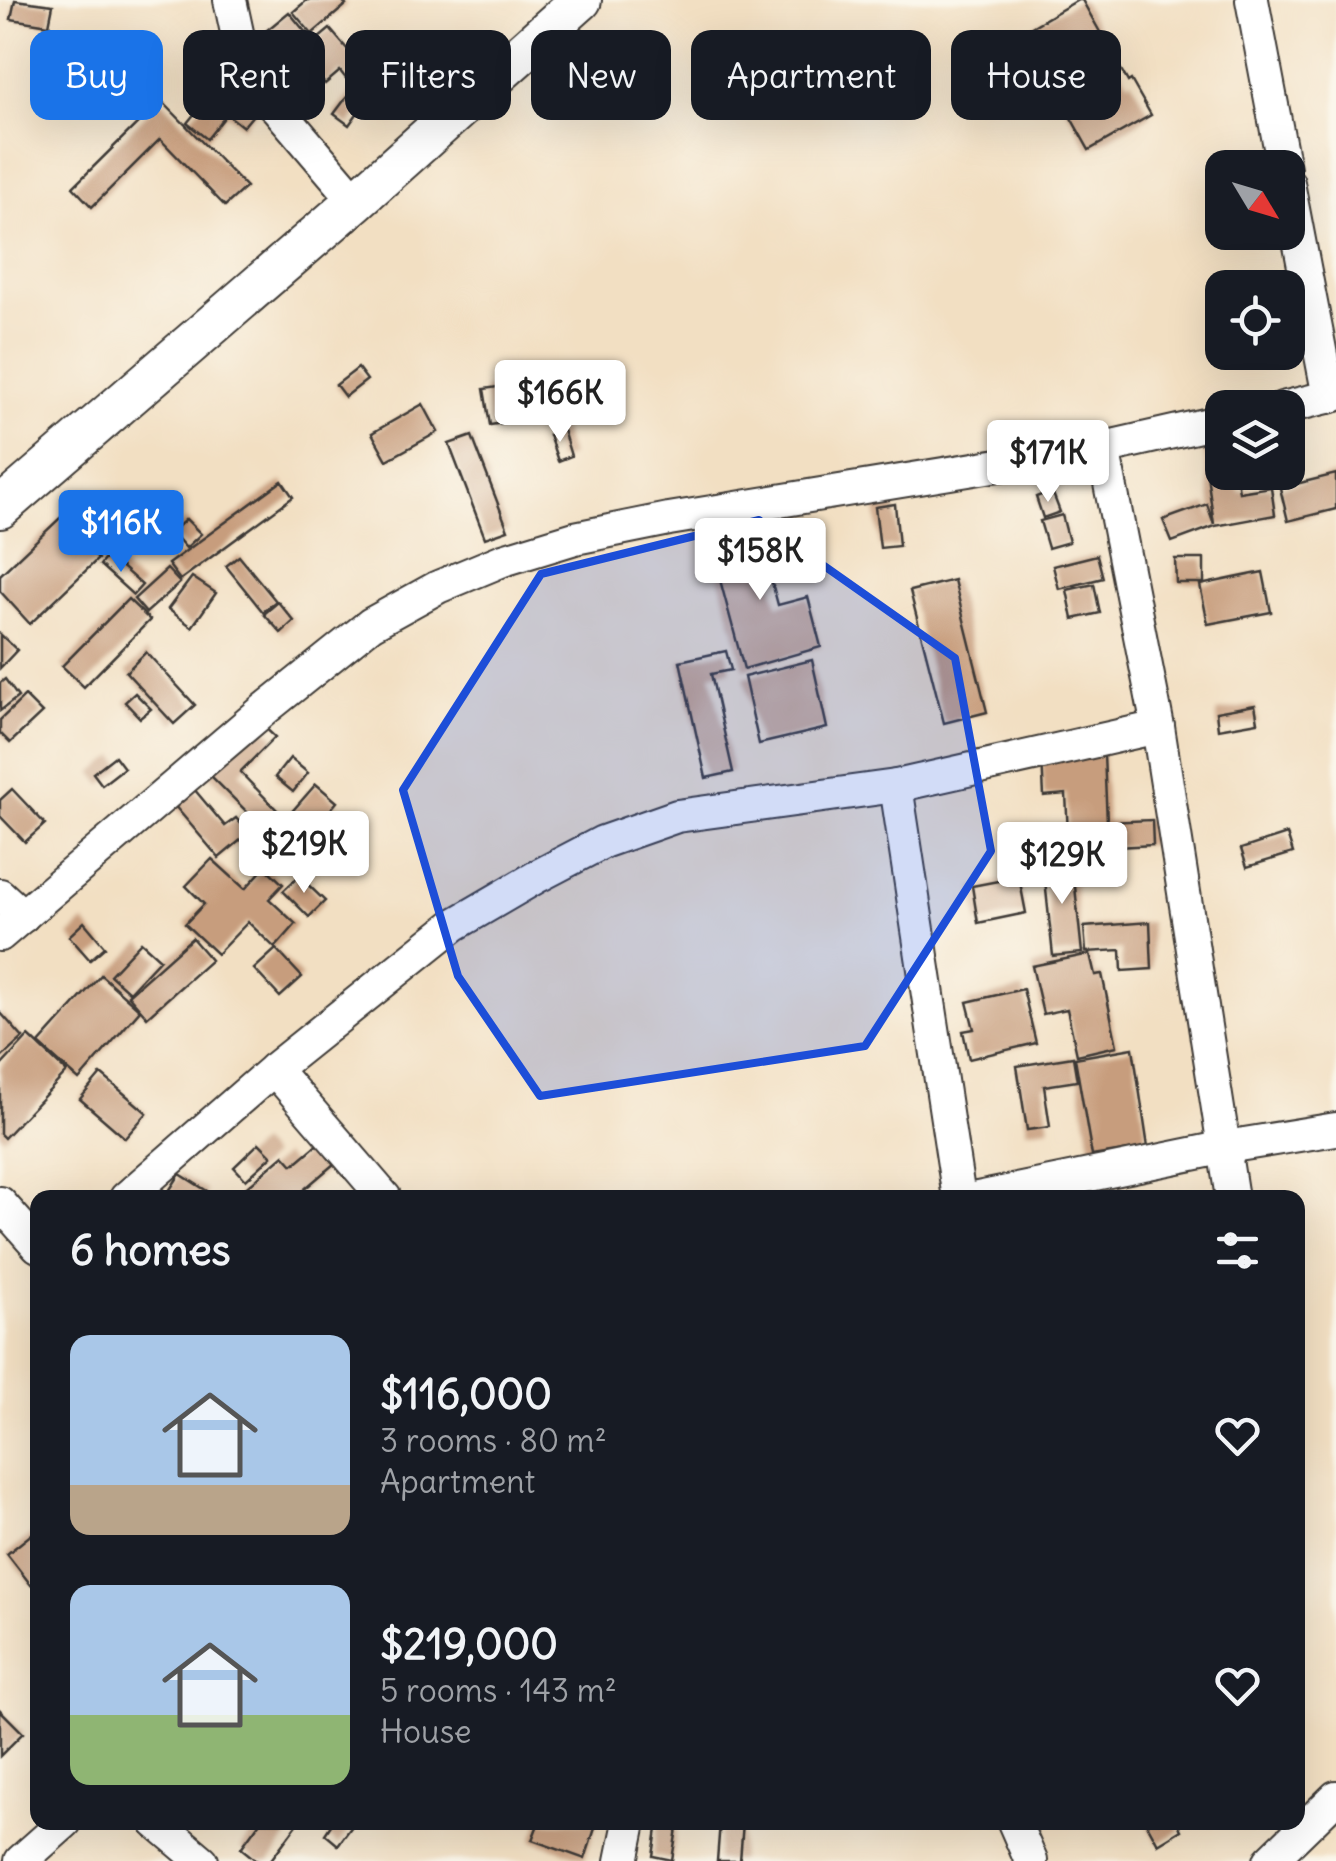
<!DOCTYPE html>
<meta charset="utf-8">
<style>
:root{--surface:#171b24;--page:#20242c;--text:#f1f3f6;--muted:#9ea1a6;--accent:#1a73e8}
body{margin:0;font-family:Delius,sans-serif;background:var(--page);color:var(--text);height:100vh;display:flex;flex-direction:column;font-size:38px;white-space:nowrap}
*{box-sizing:border-box;margin:0}
p{font-size:32px;color:var(--muted)}
.icon{flex:none;width:55px;height:55px;fill:none;stroke:currentColor;stroke-width:2;stroke-linecap:round;stroke-linejoin:round}
.map{position:relative;flex:1;overflow:hidden}
.side{position:absolute;left:30px;top:1190px;width:1275px;height:640px;display:flex;flex-direction:column;background:var(--surface);border-radius:20px;box-shadow:0 10px 40px #0002}
.side>*{flex:none}
.guide{position:absolute;left:30px;top:30px;width:1278px;height:90px;display:flex;gap:20px}
.needle{width:65px;rotate:128deg}
.fabs{position:absolute;left:1205px;top:150px;display:grid;gap:20px}
.fabs a{display:grid;place-items:center;width:100px;height:100px;border-radius:20px;background:var(--surface);box-shadow:0 10px 40px #0002;font-size:50px}
.price{position:absolute;translate:-50% -85px;padding:0 22px;border-radius:10px;background:#fff;color:#222;font-size:32px;line-height:65px;filter:drop-shadow(0 2px 5px #0008)}
.price::after{content:'';position:absolute;left:50%;top:60px;width:30px;height:22px;margin-left:-15px;background:inherit;clip-path:polygon(0 0,100% 0,50% 100%)}
.price.selected{background:var(--accent);color:#fff}
ul{padding:0;list-style:none}
li{display:flex;align-items:center;gap:30px;height:250px;padding:0 40px}
li span{display:grid;place-items:center;flex:none;width:280px;height:200px;border-radius:20px;color:#555}
li>.icon{margin-inline-start:auto}
span .icon{width:120px;height:120px;fill:#fffc;stroke-width:1}
li b{font-size:42px}
h2{display:flex;justify-content:space-between;align-items:center;height:120px;padding:0 40px;font-size:42px}
.chip{padding:0 35px;border-radius:20px;background:var(--surface);box-shadow:0 10px 40px #0002;font-size:35px;line-height:90px}
.chip.selected{background:var(--accent);color:#fff}
.map>svg:first-child{display:block}
.building{fill:#c79d7d}
.lines{fill:none;stroke-linecap:round;stroke-linejoin:round}
.minor-casing{stroke:#3c3935;stroke-width:36}
.major-casing{stroke:#3c3935;stroke-width:44}
.minor{stroke:#fff;stroke-width:32}
.major{stroke:#fff;stroke-width:40}
.marked{fill:#1d4ed8;fill-opacity:0.2;stroke:#1d4ed8;stroke-width:8;stroke-linejoin:round}
</style>
<div class="map">
<svg width="1336" height="1861" viewBox="0 0 1336 1861">
<rect width="100%" height="100%" fill="#fbf7ec"/>
<filter id="ink" filterUnits="userSpaceOnUse"><feTurbulence type="fractalNoise" baseFrequency=".01" numOctaves="2"/><feDisplacementMap in="SourceGraphic" scale="20" xChannelSelector="R" yChannelSelector="G"/><feConvolveMatrix kernelMatrix="1 2 1 2 8 2 1 2 1" color-interpolation-filters="sRGB"/></filter>
<filter id="wash" filterUnits="userSpaceOnUse"><feTurbulence type="fractalNoise" baseFrequency=".0048" numOctaves="4" result="noise"/><feDisplacementMap in="SourceGraphic" scale="40" xChannelSelector="R" yChannelSelector="G"/><feGaussianBlur stdDeviation="2.25" result="paint"/><feColorMatrix in="noise" values="0 0 0 0 0 0 0 0 0 0 0 0 0 0 0 0 0 1.4 0 .05"/><feComposite in="paint" operator="in"/></filter>
<g filter="url(#wash)">
<rect width="100%" height="100%" fill="#f2dfc2"/>
<g id="blocks">
<g class="building">
<path d="M15,0l38,5 -4,20 -38,-6z"/>
<path d="M307,0h35l4,5 -34,29 -19,-22z"/>
<path d="M1078,0h4l46,82 3,-2 20,35 -62,35 -66,-118z"/>
<path d="M289,12l22,27 -33,28 -23,-27z"/>
<path d="M330,29l42,49 -16,13 -16,-20 -15,13 -25,-30z"/>
<path d="M236,63l36,29 -29,35 -16,-13 -20,25 -20,-16z"/>
<path d="M352,90l14,11 -17,24 -15,-11z"/>
<path d="M161,100l85,87 -21,19 -65,-67 -68,68 -19,-20z"/>
<path d="M358,368l9,12 -22,17 -9,-12z"/>
<path d="M593,371l6,36 -52,9 -6,-36z"/>
<path d="M538,381l5,36 -53,8 -6,-36z"/>
<path d="M423,404l15,28 -51,28 -15,-27z"/>
<path d="M563,430l8,26 -13,5 -9,-26z"/>
<path d="M472,436l36,94 -23,8 -36,-94z"/>
<path d="M1222,443v29h14l3,20 32,-5 4,28 -60,11 -43,16 -9,-22 44,-16 7,20 -11,-78z"/>
<path d="M1336,474v35l-48,12 -8,-33z"/>
<path d="M282,481l11,16 -113,83 -12,-16z"/>
<path d="M1052,491l8,21 -17,6 -7,-21z"/>
<path d="M895,504l4,42 -19,2 -5,-41z"/>
<path d="M137,511l15,17 -26,24 -16,-18z"/>
<path d="M1062,515l7,27 -21,6 -8,-27z"/>
<path d="M60,518l38,41 -68,65 -30,-33v-16z"/>
<path d="M186,519l15,15 -15,14 -14,-16z"/>
<path d="M757,526l21,79 30,-8 13,50 -77,22 -35,-130z"/>
<path d="M801,530l8,42 -19,3 -8,-41z"/>
<path d="M108,555l34,30 -9,10 -33,-30z"/>
<path d="M1097,555l6,23 -44,11 -6,-23z"/>
<path d="M239,556l37,45 -13,11 -37,-46z"/>
<path d="M1175,559h29v24h-28z"/>
<path d="M167,569l13,14 -34,30 -12,-14z"/>
<path d="M1263,572l8,40 -63,12 -8,-39z"/>
<path d="M192,577l24,16 -24,34 -24,-18z"/>
<path d="M954,580l33,132 -43,11 -34,-132z"/>
<path d="M1094,584l6,29 -27,6 -6,-29z"/>
<path d="M128,599l22,21 -66,67 -22,-21z"/>
<path d="M278,602l16,19 -13,12 -17,-19z"/>
<path d="M0,634l17,16 -17,18z"/>
<path d="M726,651l5,19 -20,4 22,98 -27,6 -26,-117z"/>
<path d="M146,652l49,53 -21,19 -48,-52z"/>
<path d="M812,660l15,68 -68,16 -15,-67z"/>
<path d="M5,679l13,18 -18,14v-28z"/>
<path d="M135,693l16,16 -11,9 -15,-16z"/>
<path d="M25,696l17,17 -32,30 -10,-10v-13z"/>
<path d="M1255,705l3,17 -40,7 -2,-17z"/>
<path d="M260,723l15,14 -35,35 39,40 -16,16 -54,-54z"/>
<path d="M1104,755l3,67 45,-2 1,25 -114,6 -1,-16 30,-1 -2,-40 -22,2 -2,-38z"/>
<path d="M115,756l9,12 -22,17 -9,-12z"/>
<path d="M290,758l18,15 -15,19 -18,-15z"/>
<path d="M316,784l21,18 -34,40 -21,-19z"/>
<path d="M12,789l33,35 -20,18 -25,-26v-16z"/>
<path d="M194,789l31,37 11,-8 13,15 -30,25 -45,-53z"/>
<path d="M1287,834l6,19 -46,14 -6,-18z"/>
<path d="M1072,858l10,95 -29,3 -10,-95z"/>
<path d="M212,859l33,30 20,-22 18,17 -14,15 27,25 -21,24 -27,-26 -31,32 -32,-30 19,-20 -18,-18z"/>
<path d="M299,876l26,25 -16,16 -26,-26z"/>
<path d="M1019,877l7,36 -48,10 -6,-37z"/>
<path d="M84,922l21,25 -15,13 -21,-24z"/>
<path d="M1150,922l2,47 -30,2 -1,-21 -35,2 -2,-25z"/>
<path d="M192,938l19,22 -64,57 -19,-22z"/>
<path d="M141,942l19,17 -31,33 -19,-17z"/>
<path d="M276,949l26,28 -22,20 -26,-28z"/>
<path d="M1090,954l5,21 7,-1 15,72 -40,9 -10,-46 -24,5 -11,-48z"/>
<path d="M101,975l39,35 -61,70 -40,-36z"/>
<path d="M1023,989l13,54 -67,16 -6,-28 11,-2 -7,-27z"/>
<path d="M0,1012l23,26 -23,21z"/>
<path d="M29,1036l38,36 -63,66 -4,-4v-67z"/>
<path d="M1133,1048l15,99 -56,9 -17,-98z"/>
<path d="M1073,1057l4,24 -33,5 6,41 -23,3 -10,-64z"/>
<path d="M101,1074l46,39 -22,25 -45,-39z"/>
<path d="M259,1143l13,13 -26,24 -12,-13z"/>
<path d="M319,1143l16,20 -41,35h-60l50,-43 9,10z"/>
<path d="M180,1174l27,17 -4,7h-24l-10,-7z"/>
<path d="M38,1529v50l-7,6 -24,-31z"/>
<path d="M0,1710l23,23 -23,23z"/>
<path d="M260,1822h39l-29,39h-13l-16,-13z"/>
<path d="M333,1822h22l-17,23 -13,-11z"/>
<path d="M539,1822h58l-12,37 -53,-19z"/>
<path d="M658,1822h20l-6,38 -19,-4z"/>
<path d="M720,1822h23l-3,39h-23z"/>
<path d="M1146,1822h31l4,8 -23,14z"/>
</g>
</g>
</g>
<g filter="url(#ink)">
<use href="#blocks" fill-opacity="0" stroke="#3c3935" stroke-width="2.5"/>
<g class="lines">
<g class="minor-casing">
<g id="minor">
<path d="M230,0l14,65 12,24 20,18 80,94"/>
<path d="M1252,0l32,168"/>
<path d="M1288,183l41,214"/>
<path d="M1282,408l54,-13"/>
<path d="M1103,448l55,279 74,471"/>
<path d="M896,786l63,412"/>
<path d="M0,895l23,21"/>
<path d="M0,935l265,-226 106,-85 67,-37 65,-27 72,-22 94,-19 434,-71 119,-27"/>
<path d="M274,1069l111,129"/>
<path d="M126,1198l148,-129 180,-144 84,-49 65,-34 74,-26 219,-30 262,-59"/>
<path d="M978,1198l248,-51 110,-18"/>
<path d="M0,1203l38,43"/>
<path d="M156,1822l46,39"/>
<path d="M1014,1822l17,39"/>
<path d="M21,1861l44,-39"/>
<path d="M622,1861l8,-39"/>
<path d="M1270,1861l66,-64"/>
</g>
</g>
<g class="major-casing">
<path id="major" d="M0,508l356,-307 225,-201"/>
</g>
<use href="#minor" class="minor"/>
<use href="#major" class="major"/>
</g>
</g>
<path class="marked" d="M759,520l196,138 36,193 -126,195 -325,50 -82,-120 -55,-186 138,-216z"/>
</svg>
<div class="fabs">
<a><svg class="needle" viewBox="-14 -14 28 28"><path d="M0-13l5 13h-10z" fill="#e53935"/><path d="M0 13l5-13h-10z" fill="#9ea1a6"/></svg></a>
<a><svg class="icon" aria-label="locate" viewBox="0 0 24 24"><circle cx="12" cy="12" r="6"/><path d="M12 2v4M12 18v4M2 12h4M18 12h4"/></svg></a>
<a><svg class="icon" aria-label="layers" viewBox="0 0 24 24"><path d="M12 4l9 5-9 5-9-5zM3 14l9 5 9-5"/></svg></a>
</div>
<b class="price" style="left:560px;top:445px">$166K</b>
<b class="price" style="left:1048px;top:505px">$171K</b>
<b class="price selected" style="left:121px;top:575px">$116K</b>
<b class="price" style="left:760px;top:603px">$158K</b>
<b class="price" style="left:304px;top:896px">$219K</b>
<b class="price" style="left:1062px;top:907px">$129K</b>
<div class="guide">
<a class="chip selected">Buy</a>
<a class="chip">Rent</a>
<a class="chip">Filters</a>
<a class="chip">New</a>
<a class="chip">Apartment</a>
<a class="chip">House</a>
</div>
<section class="side">
<h2>6 homes<svg class="icon" aria-label="filters" viewBox="0 0 24 24"><path d="M4 7h16M4 17h16"/><circle cx="9" cy="7" r="2"/><circle cx="15" cy="17" r="2"/></svg></h2>
<ul>
<li><span style="background:linear-gradient(#a9c7e8 75%,#b9a48a 0)"><svg class="icon" aria-label="home" viewBox="0 0 24 24"><path d="M3 11l9-7 9 7M6 9v11h12V9"/></svg></span><div><b>$116,000</b><p>3 rooms · 80 m²</p><p>Apartment</p></div><svg class="icon" aria-label="heart" viewBox="0 0 24 24"><path d="M12 20l-8-8c-3-5 5-10 8-4 3-6 11-1 8 4z"/></svg></li>
<li><span style="background:linear-gradient(#a9c7e8 65%,#8fb573 0)"><svg class="icon" aria-label="home" viewBox="0 0 24 24"><path d="M3 11l9-7 9 7M6 9v11h12V9"/></svg></span><div><b>$219,000</b><p>5 rooms · 143 m²</p><p>House</p></div><svg class="icon" aria-label="heart" viewBox="0 0 24 24"><path d="M12 20l-8-8c-3-5 5-10 8-4 3-6 11-1 8 4z"/></svg></li>
</ul>
</section>
</div>
